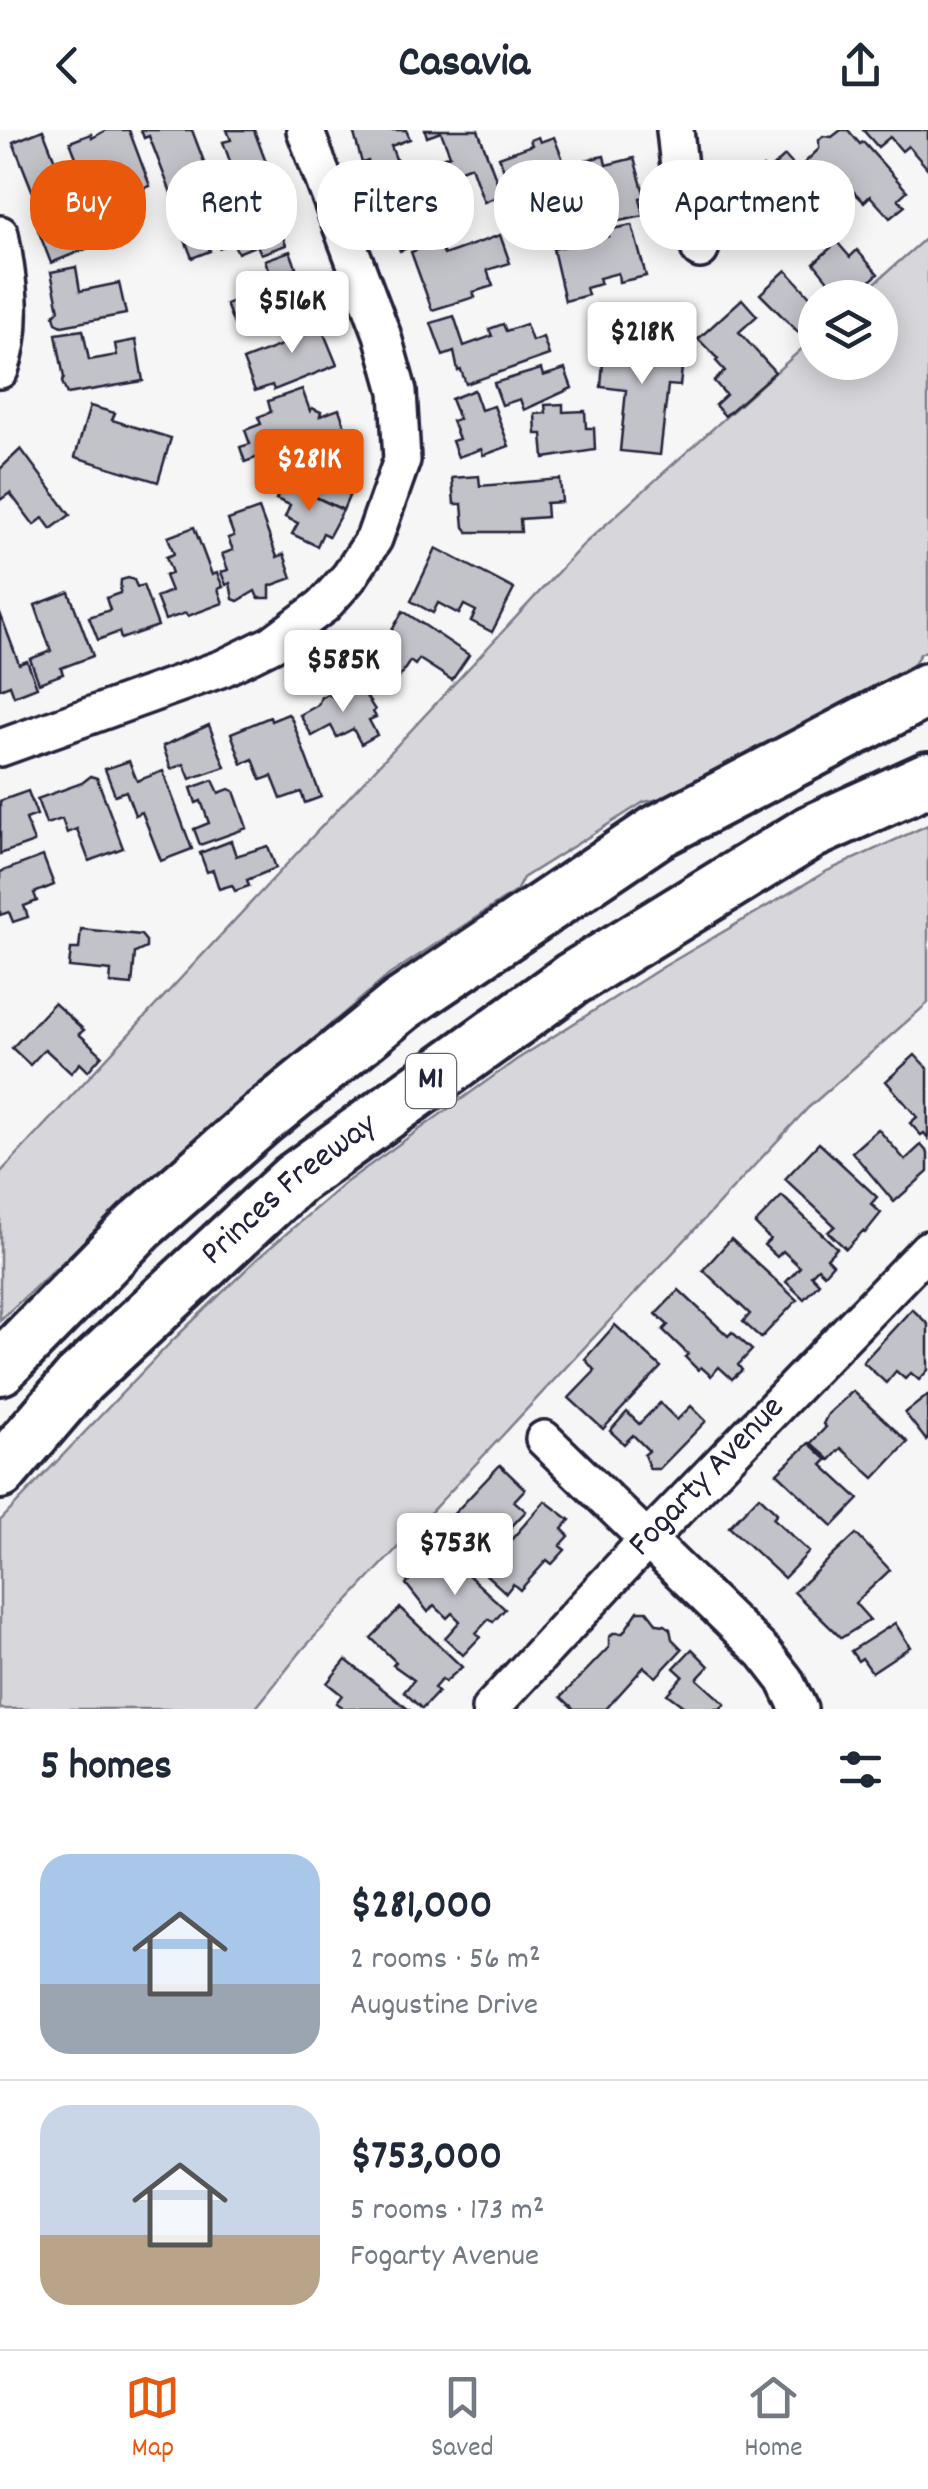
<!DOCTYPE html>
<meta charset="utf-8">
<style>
:root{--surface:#fff;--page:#f6f6f7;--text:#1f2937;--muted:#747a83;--line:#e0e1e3;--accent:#ea580c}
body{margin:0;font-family:Dekko,sans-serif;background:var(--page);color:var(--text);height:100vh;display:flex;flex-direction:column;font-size:38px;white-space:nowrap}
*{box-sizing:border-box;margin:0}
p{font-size:32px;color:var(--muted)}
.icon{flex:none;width:55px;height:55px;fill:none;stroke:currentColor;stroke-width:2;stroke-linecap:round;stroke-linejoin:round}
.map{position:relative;height:1579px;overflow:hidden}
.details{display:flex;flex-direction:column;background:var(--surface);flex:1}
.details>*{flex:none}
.top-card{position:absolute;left:30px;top:30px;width:870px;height:90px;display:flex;gap:20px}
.fabs{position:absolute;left:798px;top:150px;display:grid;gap:20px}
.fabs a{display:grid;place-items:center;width:100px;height:100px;border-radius:50%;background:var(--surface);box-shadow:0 5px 25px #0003;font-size:50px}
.price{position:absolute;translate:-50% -85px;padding:0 22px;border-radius:10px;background:#fff;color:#222;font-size:32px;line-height:65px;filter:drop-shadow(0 2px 5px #0008)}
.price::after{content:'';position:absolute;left:50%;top:60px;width:30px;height:22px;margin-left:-15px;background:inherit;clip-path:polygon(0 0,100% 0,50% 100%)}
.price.current{background:var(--accent);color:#fff}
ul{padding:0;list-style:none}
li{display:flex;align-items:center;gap:30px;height:250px;padding:0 40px}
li+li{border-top:2px solid var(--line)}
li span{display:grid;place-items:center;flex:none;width:280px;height:200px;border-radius:30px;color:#555}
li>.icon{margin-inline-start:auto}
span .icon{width:120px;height:120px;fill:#fffc;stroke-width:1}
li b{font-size:42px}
h2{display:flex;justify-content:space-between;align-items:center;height:120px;padding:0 40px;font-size:42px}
.tag{padding:0 35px;border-radius:40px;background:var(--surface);box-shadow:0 5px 25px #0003;font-size:35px;line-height:90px}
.tag.current{background:var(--accent);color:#fff}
header{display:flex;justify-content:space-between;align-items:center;height:130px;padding:0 40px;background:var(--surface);font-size:45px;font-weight:800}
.dock{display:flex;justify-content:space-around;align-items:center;height:140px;border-top:2px solid var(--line);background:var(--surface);font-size:28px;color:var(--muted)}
.dock a{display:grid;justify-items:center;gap:5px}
.dock .current{color:var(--accent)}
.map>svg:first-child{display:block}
.green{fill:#d7d7db;stroke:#7c7c8b;stroke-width:2.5}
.building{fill:#c2c2c9;stroke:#22223b;stroke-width:2.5}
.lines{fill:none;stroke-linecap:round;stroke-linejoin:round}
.minor-casing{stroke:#22223b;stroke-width:42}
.highway-casing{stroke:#22223b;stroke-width:60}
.minor{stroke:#fff;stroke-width:35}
.highway{stroke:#fff;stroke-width:52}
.labels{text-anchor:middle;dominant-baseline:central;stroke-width:9;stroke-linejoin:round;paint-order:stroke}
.shield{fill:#fff;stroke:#646476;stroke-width:2.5}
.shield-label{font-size:32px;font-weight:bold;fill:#22223b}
.street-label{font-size:35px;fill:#22223b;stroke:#fff}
</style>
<header><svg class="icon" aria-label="back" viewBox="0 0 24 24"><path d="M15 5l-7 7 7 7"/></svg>Casavia<svg class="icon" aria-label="share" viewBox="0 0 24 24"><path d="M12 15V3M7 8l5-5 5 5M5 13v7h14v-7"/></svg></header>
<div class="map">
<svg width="928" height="1579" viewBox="0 0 928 1579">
<rect width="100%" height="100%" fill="#f6f6f7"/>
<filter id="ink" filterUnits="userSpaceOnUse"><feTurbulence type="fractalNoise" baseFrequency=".01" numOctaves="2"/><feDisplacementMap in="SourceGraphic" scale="20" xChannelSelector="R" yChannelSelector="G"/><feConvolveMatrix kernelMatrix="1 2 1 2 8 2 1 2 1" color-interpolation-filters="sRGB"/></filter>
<g filter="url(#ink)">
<g class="green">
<path d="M928,106v414l-8,4 -7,11 -243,132 -26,5 -121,76 -7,13 -127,84 -196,166 -193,179v-147l583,-628 232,-208v25h65v-64l-21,-1z"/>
<path d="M928,695v178l-120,105 -505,541 -48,60h-255v-188l173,-181 84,-81 88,-76 171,-123 147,-93 164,-96z"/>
</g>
<g class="building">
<path d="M43,0l21,53 -30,12 -21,-53z"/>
<path d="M106,0h23l21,56 -45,17 -6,-17 5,-2 -4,-11 -5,3 -6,-15 -10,4 -9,-23 21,-8 1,4z"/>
<path d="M141,0h51l20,53 -39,15 -24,-62 -5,2z"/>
<path d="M227,0h27l14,38 5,-2 5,13 -45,17 -5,-15 8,-3 -13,-36 8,-2z"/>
<path d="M353,0h53l4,9 -19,7 10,26 -26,9 -7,-20 -6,2z"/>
<path d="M425,0h53l24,65 -18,7 -13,-36 -28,11 -7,-17 14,-5 -9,-23 -14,5z"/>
<path d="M841,0h7l12,14 3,-2 44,49 -9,8 7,7 -15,12 -20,-22 -6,6 -11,-11 -8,6 -14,-15 -9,9 -22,-24 19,-18v-9l4,-4 9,1z"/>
<path d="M863,0h65v39l-20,-23 -6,5 -12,-14 -12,10z"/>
<path d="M538,7l2,5 14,-5 25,64 -42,16 -14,-39 -14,5 -10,-26 33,-12 -2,-5z"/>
<path d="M604,26l2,9 28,-7 11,39 -5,1 4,18 -40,8 -19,-64z"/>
<path d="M785,26l19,21 -6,5 26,29 -26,23 -15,-17 -11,10 -10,-12 -6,4 -23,-26 11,-10 3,4 7,-6 -4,-3 13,-11 4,5z"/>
<path d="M413,47l10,25 9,-3 11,30 -18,6 2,6 -27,10 -7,-21 -4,2 -14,-41z"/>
<path d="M246,65l4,10 14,-7 8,5 1,6 6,-3 6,5 1,13 -7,3 7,18 -25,9 -4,-9 -19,8 -5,-11 -14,6 -5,-12 -8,3 4,12 -18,7 -14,-36z"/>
<path d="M82,74l16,40 -47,19 -13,-33 18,-7 -3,-8z"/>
<path d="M632,95l14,51 -27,6 -1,-9 -19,5 2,6 -15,4 2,7 -23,6 -12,-52 56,-13 -2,-6z"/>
<path d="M500,105l10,28 -23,7 6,16 -20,6 2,5 -43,13 -21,-58 28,-10 5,13z"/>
<path d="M837,112l13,15 7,-7 21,24 -27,24h-9l-28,-35z"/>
<path d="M290,121l21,56 -73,28 -12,-31 37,-14 -4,-8 12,-5 -6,-17z"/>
<path d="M76,137l4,24 39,-8 7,31 -64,12 -6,-3 -2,-8 5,-5 -8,-38z"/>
<path d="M786,140l29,32v28l-10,9 -45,-45z"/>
<path d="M742,169l15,17 -18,16 36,40 -50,44 -10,-11 11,-10 -12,-14 11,-10 -9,-10 2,-2 -20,-20z"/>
<path d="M309,182l8,21 6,-2 14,34 -63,25 -2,-5 -17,6 -12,-31 46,-18 -7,-19z"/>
<path d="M454,186l10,30 28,-10 -3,-7 14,-5 3,7 20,-7 6,17 11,-4 6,18 -83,29 -5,-14 -3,1 -4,-19 -11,4 -12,-33z"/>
<path d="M630,199l12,2 -1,6 18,2 -1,8 26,3 -4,36 -12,-1 -8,70 -40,-4 6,-61 -25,-3 2,-25h6l3,-29 18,2z"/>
<path d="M83,200l6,30 28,-5 -2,-11 21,-4 7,41 -76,13 -5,-12 2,-4 -8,-44z"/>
<path d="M541,239l2,7 22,-7 7,19 -48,22 -4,-11 -18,6 -8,-22z"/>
<path d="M302,259l8,22 2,-3 9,4 -1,4 19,-7 8,23 -28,11 -3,-7 -71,26 -5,-15 10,-3 -5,-14 16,-6 -3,-7 13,-5 -3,-11z"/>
<path d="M474,260l7,20 13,-4 15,40 -22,8 -4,1 -2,-6 -23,8 -6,-16 7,-2 -7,-18 7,-2 -8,-20z"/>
<path d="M563,274v8l22,-1 1,17h8l1,22 -51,8 -2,-24h-6l-1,-20 11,-1 -1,-8z"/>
<path d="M90,276l25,7 -3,7 59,18 -13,44 -83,-25z"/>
<path d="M21,319l49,66 -19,14 -8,-11 -9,7 -24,-32 -10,7v-31z"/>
<path d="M330,328l24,11 -6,12 6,4 -11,25 -59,-28 6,-14 10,5 5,-11 18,9z"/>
<path d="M479,346l1,10 80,-7 2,23 -16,1 1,14 -27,2 1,13h-53l-4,-5 -2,-23h-8l-2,-26z"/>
<path d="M284,352l59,28 -14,26 -6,-3 -6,13 -25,-12 6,-11 -13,-6 5,-12 -14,-6z"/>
<path d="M259,379l18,48 7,-3 8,24 -22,8v12h-12l-3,-7 -17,10 -5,-2 -3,-16 -4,2 -5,-13 7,-2 -6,-16 11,-4 -5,-12 6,-2 -6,-16z"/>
<path d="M194,397l18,48 5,-2 6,14 -5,2 5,14 -35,13 -2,-3 -21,7 -9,-23 15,-6 -6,-15 7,-3 -6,-16 8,-3 -6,-17z"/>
<path d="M436,418l78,41 -22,43 -21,-11 5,-10 -12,-6 -5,9 -21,-11 -5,10 -22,-12z"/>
<path d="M128,448l6,2 3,7 6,-2 15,41 -37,13 -2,-7 -21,8 -9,-23 21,-7 -4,-12 14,-5 1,-13z"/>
<path d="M69,462l24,64 -32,12 2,6 -24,9 -9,-24 21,-8 -16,-46z"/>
<path d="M403,481l66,44 -17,25 -33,-21 -4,6 -5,-4 -15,23 -25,-16z"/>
<path d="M0,483l19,51 8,-3 10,26 -23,9 -4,-11 -10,4z"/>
<path d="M359,555l16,25 -2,2 3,5 -7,3 8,15 -16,9 -8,-15 -16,8 -6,-11 -19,10 -12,-21 18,-10 3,-8 7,-3 7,4z"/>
<path d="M288,584l3,3 30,80 -16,6 -4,-11 -20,7 -9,-23 -11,4 -8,-21 -11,5 -11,-31 39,-16 1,4z"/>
<path d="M209,595l16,42 -35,12 -6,-15 -13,5 -8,-23z"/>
<path d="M129,631l8,20 26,-10 29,78 -31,12 -19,-49 -7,3 -9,-24 -11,4 -10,-26z"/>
<path d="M91,646l6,2 26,70 -34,13 -12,-32 -10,4 -5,-14 -16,5 -9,-25 45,-16z"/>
<path d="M213,650l6,13 10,-4 5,2 13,37 -47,17 -6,-16 15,-6 -8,-22 -5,2 -5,-15z"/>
<path d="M28,661l9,24 -11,4 8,23 -34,12v-53z"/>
<path d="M231,711l5,15 32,-10 8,22 -29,12 2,6 -14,5 -3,-6 -13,4 -6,-19 -6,2 -7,-19z"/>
<path d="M43,726l11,29 -20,8 3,8 -13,5 4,11 -15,5 -4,-10 -9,3v-43z"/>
<path d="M81,799l60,6 5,6v7l-11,5 -3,32 -22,-2 1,-12 -42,-4 2,-18h8z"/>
<path d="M54,873l30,27 -5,4 23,21 -14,16 -8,-8 -9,10 -26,-24 -15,16 -18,-17z"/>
<path d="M915,925l13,14v69l-4,-5 -3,2 -11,-12 7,-6 -31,-36z"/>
<path d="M878,999l27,31 16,-15 7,8v19l-34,30 -42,-50z"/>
<path d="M819,1013l58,54 -6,7 10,9 -16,20 -2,-2 -17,18 -18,-17 7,-6 -50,-47z"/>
<path d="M782,1066l55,52 -10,10 6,6 -9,10 -6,-6 -7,7 8,8 -15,16 -18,-17 14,-15 -17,-16 -6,6 -13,-12 6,-6 -15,-15z"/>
<path d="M731,1109l66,61 -36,38 -18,-16 7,-8 -47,-44z"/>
<path d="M679,1160l49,46 4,-4 20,18 -14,15 4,5 -10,9 -13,-12 -8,9 -10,-9 -3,3 -13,-13 3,-3 -25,-24 5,-5 -12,-11z"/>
<path d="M912,1179l16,15v46l-9,10 -8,-7 -6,6 -9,-8 -10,12 -23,-21z"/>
<path d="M615,1195l46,42 -58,62 -34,-31 26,-27 -10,-12z"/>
<path d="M853,1261l55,51 -34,36 -33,-30 -11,12 -19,-17 15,-16 -3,-3 5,-10z"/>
<path d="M928,1265v43l-2,2 -21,-27z"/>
<path d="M660,1273l17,17 14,-14 15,15 -47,48h-9l-6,-14 5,-4 -16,-16 -9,9 -14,-13 17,-19 12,12z"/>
<path d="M809,1313l18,17 -5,5 37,34 -26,27 -56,-53z"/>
<path d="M500,1335l25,24 -11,12 12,10 -48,51 -17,-15 10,-12 -20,-18z"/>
<path d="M759,1366l18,17 -4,5 36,34 -25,26 -55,-51z"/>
<path d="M545,1371l25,19 -8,9 7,7 -9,10 5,4 -13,14 -5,-4 -27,30 -7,-6 -7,9 -23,-21z"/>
<path d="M856,1404l34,36 -35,33 15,17 -29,18 -47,-46z"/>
<path d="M439,1418l66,61 -12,13 -4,-3 -13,14 4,4 -17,18 -18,-17 15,-17 -8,-8 -5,5 -13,-13 -6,7 -22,-28z"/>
<path d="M400,1478l62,59 -17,15 -3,-3 -8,9 4,4 -16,17 -18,-17 10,-12 -21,-15 3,-3 -25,-24z"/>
<path d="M638,1481h9l10,13 8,1 5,4 2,10 10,10 -26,28 -12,-10 -38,42h-32l-13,-12 48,-50v-9l4,-5h10z"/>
<path d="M895,1493l15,24 -38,25 -10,-14 -4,3 -7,-10z"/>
<path d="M692,1519l17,17 -12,13 28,25 -5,5h-33l-20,-15 16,-18 -9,-8z"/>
<path d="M346,1530l62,49h-64l-8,-6 6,-8 -15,-12z"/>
</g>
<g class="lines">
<g class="minor-casing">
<g id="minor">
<path d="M675,0l8,73 17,47"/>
<path d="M0,104c8,44 16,92 0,136"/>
<path d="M0,618l223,-80 49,-24 51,-38 26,-29 25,-38 28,-79 -4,-69 -16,-57 -77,-204"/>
<path d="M544,1309l220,214 21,27 14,29"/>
<path id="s1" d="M490,1579l159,-171 279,-289"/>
</g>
</g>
<g class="highway-casing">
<g id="highway">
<path d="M0,1238l139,-142 122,-107 140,-114 256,-173 271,-142"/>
<path id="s2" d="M0,1342l79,-92 216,-201 277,-200 239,-147 117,-53"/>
</g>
</g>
<use href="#minor" class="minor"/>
<use href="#highway" class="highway"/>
</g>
</g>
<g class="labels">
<rect class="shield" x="406" y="924" width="50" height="54" rx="8"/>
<g class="shield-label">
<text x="431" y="951">M1</text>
</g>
<g class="street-label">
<text stroke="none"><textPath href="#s2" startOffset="405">Princes Freeway</textPath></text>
<text stroke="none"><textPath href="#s1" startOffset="318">Fogarty Avenue</textPath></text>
</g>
</g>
</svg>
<div class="fabs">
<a><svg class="icon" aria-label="layers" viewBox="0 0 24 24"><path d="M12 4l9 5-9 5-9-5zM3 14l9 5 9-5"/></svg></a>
</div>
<b class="price" style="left:292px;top:226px">$516K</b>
<b class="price" style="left:642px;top:257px">$218K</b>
<b class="price current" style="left:309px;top:384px">$281K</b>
<b class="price" style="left:343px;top:585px">$585K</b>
<b class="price" style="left:455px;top:1468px">$753K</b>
<div class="top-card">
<a class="tag current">Buy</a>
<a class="tag">Rent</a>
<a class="tag">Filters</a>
<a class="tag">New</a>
<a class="tag">Apartment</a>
</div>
</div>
<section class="details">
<h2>5 homes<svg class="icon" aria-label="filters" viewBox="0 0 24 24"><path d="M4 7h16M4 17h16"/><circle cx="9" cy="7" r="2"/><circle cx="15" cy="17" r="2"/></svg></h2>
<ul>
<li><span style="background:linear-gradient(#a9c7e8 65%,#9aa5b1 0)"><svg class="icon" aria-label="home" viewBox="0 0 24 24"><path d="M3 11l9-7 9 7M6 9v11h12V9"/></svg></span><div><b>$281,000</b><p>2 rooms · 56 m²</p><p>Augustine Drive</p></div></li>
<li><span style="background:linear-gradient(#c9d6e8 65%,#b9a48a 0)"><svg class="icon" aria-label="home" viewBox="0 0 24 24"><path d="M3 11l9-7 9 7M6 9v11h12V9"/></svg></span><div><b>$753,000</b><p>5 rooms · 173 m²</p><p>Fogarty Avenue</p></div></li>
</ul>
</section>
<nav class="dock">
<a class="current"><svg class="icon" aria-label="map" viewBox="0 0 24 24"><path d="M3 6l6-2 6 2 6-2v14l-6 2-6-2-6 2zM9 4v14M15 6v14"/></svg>Map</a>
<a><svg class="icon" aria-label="saved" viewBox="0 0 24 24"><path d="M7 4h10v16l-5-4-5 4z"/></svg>Saved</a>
<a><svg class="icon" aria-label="home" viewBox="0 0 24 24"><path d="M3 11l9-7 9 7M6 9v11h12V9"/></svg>Home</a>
</nav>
